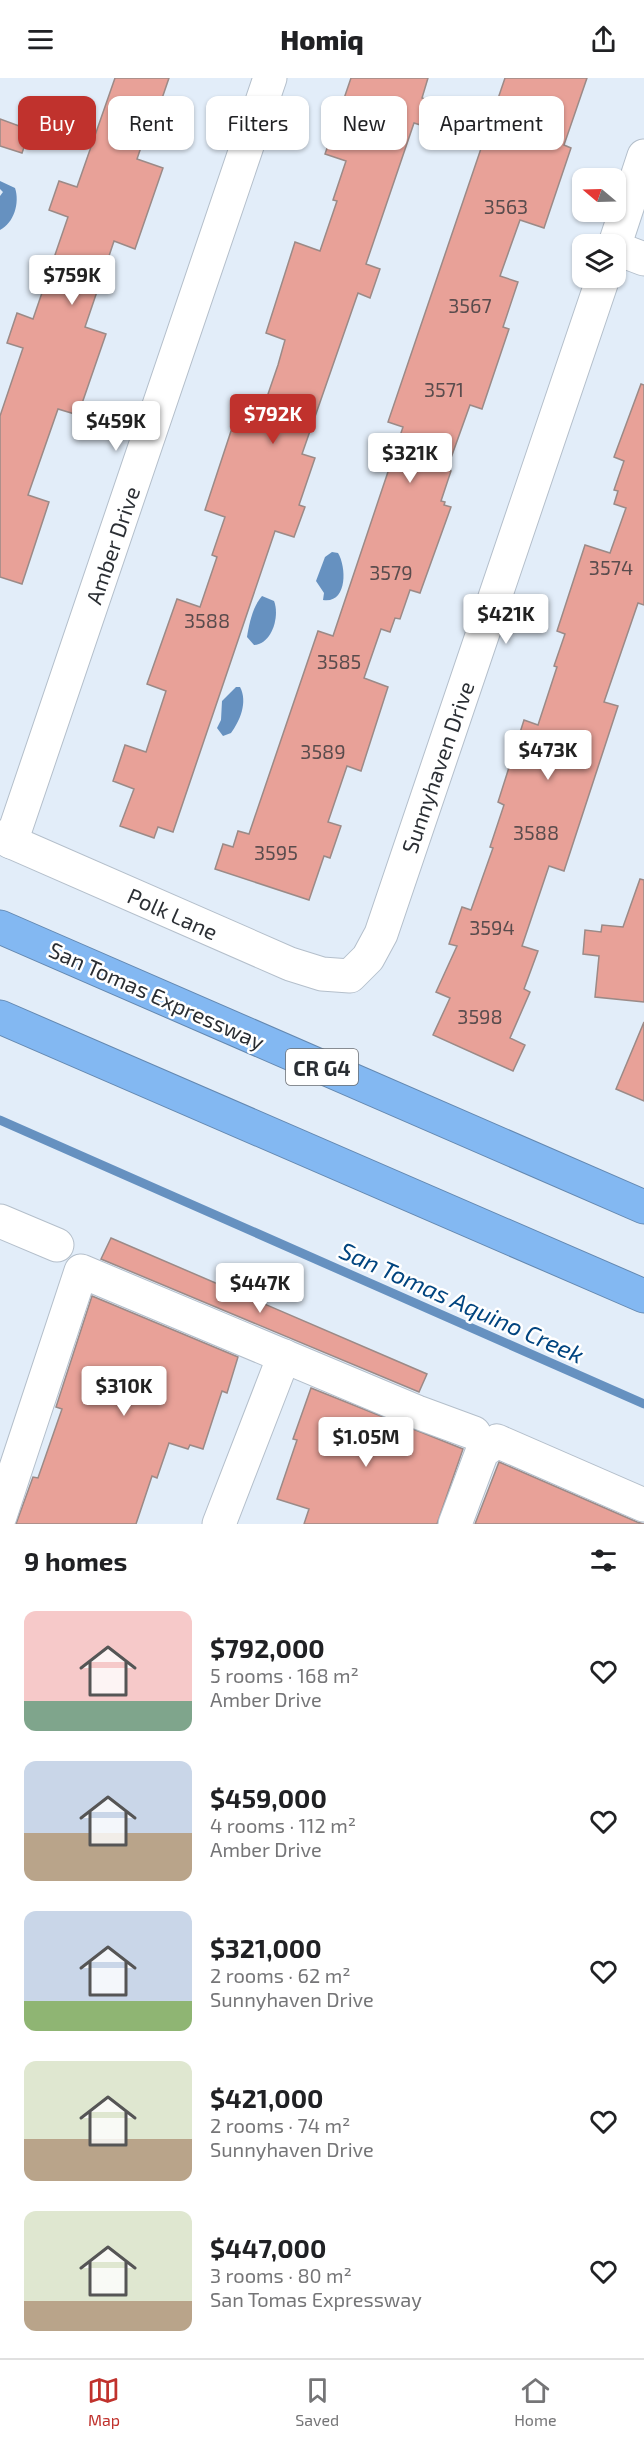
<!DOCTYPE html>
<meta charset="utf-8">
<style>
:root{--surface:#fff;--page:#f2f2f2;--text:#202124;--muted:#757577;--line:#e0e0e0;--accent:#c0322d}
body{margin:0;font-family:"Exo 2",sans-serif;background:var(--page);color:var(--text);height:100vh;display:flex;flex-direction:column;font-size:22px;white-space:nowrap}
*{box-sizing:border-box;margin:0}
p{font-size:20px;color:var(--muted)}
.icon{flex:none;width:33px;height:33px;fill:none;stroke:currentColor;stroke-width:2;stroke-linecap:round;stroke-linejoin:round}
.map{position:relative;height:1446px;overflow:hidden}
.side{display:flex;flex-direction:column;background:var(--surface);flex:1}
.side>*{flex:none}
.banner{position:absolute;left:18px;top:18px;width:609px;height:54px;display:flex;gap:12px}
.needle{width:39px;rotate:289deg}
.buttons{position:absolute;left:572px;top:90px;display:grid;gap:12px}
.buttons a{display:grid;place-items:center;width:54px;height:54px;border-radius:12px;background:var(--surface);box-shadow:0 2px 4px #0004;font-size:30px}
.price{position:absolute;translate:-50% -51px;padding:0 14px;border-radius:6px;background:#fff;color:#222;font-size:20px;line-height:39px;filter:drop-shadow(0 2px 3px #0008)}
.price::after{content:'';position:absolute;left:50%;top:36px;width:18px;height:14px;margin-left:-9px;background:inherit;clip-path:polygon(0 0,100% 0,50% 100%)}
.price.current{background:var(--accent);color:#fff}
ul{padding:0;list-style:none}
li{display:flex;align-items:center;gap:18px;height:150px;padding:0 24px}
li span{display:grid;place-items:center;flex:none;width:168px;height:120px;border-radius:12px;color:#555}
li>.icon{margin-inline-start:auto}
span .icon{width:72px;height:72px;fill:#fffc;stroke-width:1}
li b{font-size:26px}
h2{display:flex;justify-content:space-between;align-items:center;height:72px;padding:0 24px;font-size:26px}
.tag{padding:0 21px;border-radius:12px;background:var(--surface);box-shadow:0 2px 4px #0004;font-size:21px;line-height:54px}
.tag.current{background:var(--accent);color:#fff}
header{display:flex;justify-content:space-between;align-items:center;height:78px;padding:0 24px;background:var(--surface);font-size:27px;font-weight:800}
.tabs{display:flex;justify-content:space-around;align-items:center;height:84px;border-top:2px solid var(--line);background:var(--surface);font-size:16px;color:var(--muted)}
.tabs a{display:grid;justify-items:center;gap:3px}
.tabs .current{color:var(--accent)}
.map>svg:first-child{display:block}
.water{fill:#6691c0}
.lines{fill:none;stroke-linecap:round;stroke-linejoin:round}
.stream{stroke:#6691c0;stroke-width:9}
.building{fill:#e8a198;stroke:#9b8a87;stroke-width:1.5}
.minor-casing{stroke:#b4bfcb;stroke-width:35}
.highway-casing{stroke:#6488b0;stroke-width:35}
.minor{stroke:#fff;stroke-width:33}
.highway{stroke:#83b8f2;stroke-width:33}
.labels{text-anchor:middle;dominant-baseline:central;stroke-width:5;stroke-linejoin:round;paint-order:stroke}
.number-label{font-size:20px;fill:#5a4c4d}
.shield{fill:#fff;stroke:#6b6d71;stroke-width:1.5}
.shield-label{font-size:21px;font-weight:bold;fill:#2b2f34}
.street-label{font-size:22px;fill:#2b2f34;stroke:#fff}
.water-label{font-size:24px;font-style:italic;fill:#00447f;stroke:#fff}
</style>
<header><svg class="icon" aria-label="menu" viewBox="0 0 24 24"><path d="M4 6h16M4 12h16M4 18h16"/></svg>Homiq<svg class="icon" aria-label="share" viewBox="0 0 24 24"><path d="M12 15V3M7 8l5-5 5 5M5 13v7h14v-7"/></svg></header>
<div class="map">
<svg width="644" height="1446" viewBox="0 0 644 1446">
<rect width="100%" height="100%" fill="#e2edf9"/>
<g class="water">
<path d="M0,103l15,7c5,15 -1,35 -15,42v-34l3,-4 -3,-3z"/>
<path d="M332,474l6,1c9,15 9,51 -15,47l1,-7 -8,-12 9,-24z"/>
<path d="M262,518l12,5c6,15 -2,43 -20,44l-7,-8c2,-13 6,-31 15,-41z"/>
<path d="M236,609h4c8,15 0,34 -9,46l-8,3 -6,-8 4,-8 1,-19z"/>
</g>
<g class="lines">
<path class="stream" d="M0,1042l644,284"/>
</g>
<g class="building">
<path d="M115,0h54l-12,35 -4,-1 -16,47 26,9 -28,81 -21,-8 -8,24 -21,62 21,7 -28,81 -20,-6 -30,86 21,7 -27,82 -22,-7v-161l23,-68 -16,-5 10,-30 16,6 35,-102 -19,-7 10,-29 18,6z"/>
<path d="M351,0h77l-6,20 16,5 -8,25 -16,-5 -48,141 14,5 -10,29 -12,-5 -56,161 13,4 -16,47 6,2 -11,30 -19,-6 -102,301 -15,-5 -4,11 -34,-12 14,-37 -21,-8 12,-36 21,7 20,-61 -19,-7 30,-85 23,8 17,-50 -5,-2 13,-38 -20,-7 30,-91 22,7 21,-61 7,-25 -19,-7 29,-91 25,9 17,-50 -4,-1 13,-39 -21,-7z"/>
<path d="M505,0h82l-23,67 7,3 -27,80 -24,-8 -20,56 18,6 -15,45 6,2 -27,80 -12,-4 -23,64 4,2 -10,30 4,1 -1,3 7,2 -31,86 -10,-3 -10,29 -5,-1 -5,14 -9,-3 -17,49 24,9 -27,84 -14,-5 -19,56 13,4 -11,32 -6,-2 -15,44 -94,-31 8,-25 10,3 5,-16 11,3 69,-203 15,5 70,-209 -15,-5z"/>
<path d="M0,41l30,11 -8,23 -22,-7z"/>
<path d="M641,306l3,1v220l-6,-2 -34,99 14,4 -54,165 -15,-5 -27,80 16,5 -14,38 6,3 -20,46 15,7 -12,26 -80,-36 17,-37 -14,-6 21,-46 -8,-2 13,-37 9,3 22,-62 -3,-1 14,-42 -6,-3 26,-82 14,5 19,-58 -3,-1 11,-32 -8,-3 28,-86 25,8 16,-45 -12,-4 4,-13 -4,-1 10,-29 -10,-4z"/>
<path d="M640,801l4,1v122l-49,-5 4,-41 -16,-2 2,-24 16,2 1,-7 21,2z"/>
<path d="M644,944v79l-28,-12z"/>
<path d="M111,1160l316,136 -8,18 -318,-133z"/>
<path d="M92,1218l146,61 -11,36 -5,-2 -19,58 -13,-4 -2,4 -19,-6 -12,35 -5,-2 -16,48h-120l17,-47 5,1 24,-69 -6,-2z"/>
<path d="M311,1310l152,61 -26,75h-133l5,-15 -32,-10 20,-59 -4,-1z"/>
<path d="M499,1384l138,60 7,2h-169z"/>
</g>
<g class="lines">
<g class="minor-casing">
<g id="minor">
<path d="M615,166l29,-88"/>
<path d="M615,170l29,11"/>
<path d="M0,759l290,127 32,10 28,2 18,-18 13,-24 222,-656"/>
<path d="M11,764l259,-764"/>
<path d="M0,1143l57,24"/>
<path d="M0,1438l81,-245 336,141 57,21"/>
<path d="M219,1446l65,-168"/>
<path d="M455,1446l27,-72 15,-11 147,64"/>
</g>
</g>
<g class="highway-casing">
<g id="highway">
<path d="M0,849l644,280"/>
<path d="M0,939l644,279"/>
</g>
</g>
<use href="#minor" class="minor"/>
<use href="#highway" class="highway"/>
</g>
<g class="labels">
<g class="number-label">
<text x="506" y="128">3563</text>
<text x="470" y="227">3567</text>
<text x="444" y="311">3571</text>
<text x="611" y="489">3574</text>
<text x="391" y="494">3579</text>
<text x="207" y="542">3588</text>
<text x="339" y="583">3585</text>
<text x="323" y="673">3589</text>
<text x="536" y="754">3588</text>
<text x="276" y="774">3595</text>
<text x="492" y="849">3594</text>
<text x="480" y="938">3598</text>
</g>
<rect class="shield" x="286" y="971" width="72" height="36" rx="4.5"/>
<g class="shield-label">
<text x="322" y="989">CR G4</text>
</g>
<g class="street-label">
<text transform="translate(112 467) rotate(-71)">Amber Drive</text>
<text transform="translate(437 689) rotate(-71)">Sunnyhaven Drive</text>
<text transform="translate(173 835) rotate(24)">Polk Lane</text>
<text transform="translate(157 917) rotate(24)">San Tomas Expressway</text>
</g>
<g class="water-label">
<text transform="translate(462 1224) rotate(24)">San Tomas Aquino Creek</text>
</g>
</g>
</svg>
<div class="buttons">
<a><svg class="needle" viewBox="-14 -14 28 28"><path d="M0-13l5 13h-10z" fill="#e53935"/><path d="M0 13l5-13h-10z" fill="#757577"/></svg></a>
<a><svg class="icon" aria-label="layers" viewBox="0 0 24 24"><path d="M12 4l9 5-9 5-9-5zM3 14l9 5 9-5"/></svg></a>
</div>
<b class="price" style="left:72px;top:228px">$759K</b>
<b class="price current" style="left:273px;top:367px">$792K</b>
<b class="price" style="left:116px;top:374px">$459K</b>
<b class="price" style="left:410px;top:406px">$321K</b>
<b class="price" style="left:506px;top:567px">$421K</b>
<b class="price" style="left:548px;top:703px">$473K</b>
<b class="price" style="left:260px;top:1236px">$447K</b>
<b class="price" style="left:124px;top:1339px">$310K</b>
<b class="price" style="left:366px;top:1390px">$1.05M</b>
<div class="banner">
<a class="tag current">Buy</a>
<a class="tag">Rent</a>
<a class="tag">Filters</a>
<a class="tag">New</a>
<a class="tag">Apartment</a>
</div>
</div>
<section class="side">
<h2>9 homes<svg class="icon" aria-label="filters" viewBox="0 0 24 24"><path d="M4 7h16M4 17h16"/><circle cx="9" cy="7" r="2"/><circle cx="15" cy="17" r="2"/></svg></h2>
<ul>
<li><span style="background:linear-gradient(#f6c9c9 75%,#7fa58c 0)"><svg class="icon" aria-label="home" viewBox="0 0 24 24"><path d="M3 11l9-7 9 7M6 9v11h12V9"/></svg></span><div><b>$792,000</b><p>5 rooms · 168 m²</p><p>Amber Drive</p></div><svg class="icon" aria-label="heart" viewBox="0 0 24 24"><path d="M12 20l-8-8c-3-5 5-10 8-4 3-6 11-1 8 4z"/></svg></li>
<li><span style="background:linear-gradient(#c9d6e8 60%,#b9a48a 0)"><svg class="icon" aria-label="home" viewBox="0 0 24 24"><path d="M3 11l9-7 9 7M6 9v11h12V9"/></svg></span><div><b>$459,000</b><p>4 rooms · 112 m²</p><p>Amber Drive</p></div><svg class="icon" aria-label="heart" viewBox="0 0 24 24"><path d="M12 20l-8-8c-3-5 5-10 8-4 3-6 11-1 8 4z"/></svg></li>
<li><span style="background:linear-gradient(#c9d6e8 75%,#8fb573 0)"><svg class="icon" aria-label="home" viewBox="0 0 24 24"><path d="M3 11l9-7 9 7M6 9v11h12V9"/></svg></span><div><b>$321,000</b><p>2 rooms · 62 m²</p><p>Sunnyhaven Drive</p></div><svg class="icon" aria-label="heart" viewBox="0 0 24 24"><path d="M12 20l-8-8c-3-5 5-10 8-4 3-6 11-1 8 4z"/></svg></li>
<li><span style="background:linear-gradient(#dfe7d0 65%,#b9a48a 0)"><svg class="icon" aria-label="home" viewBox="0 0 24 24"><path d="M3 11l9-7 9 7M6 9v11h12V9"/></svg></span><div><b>$421,000</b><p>2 rooms · 74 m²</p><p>Sunnyhaven Drive</p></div><svg class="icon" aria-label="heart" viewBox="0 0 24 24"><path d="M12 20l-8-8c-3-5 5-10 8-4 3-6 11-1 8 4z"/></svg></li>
<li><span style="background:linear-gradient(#dfe7d0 75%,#b9a48a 0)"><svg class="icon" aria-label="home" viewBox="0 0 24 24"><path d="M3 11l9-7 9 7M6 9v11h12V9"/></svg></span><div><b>$447,000</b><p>3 rooms · 80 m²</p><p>San Tomas Expressway</p></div><svg class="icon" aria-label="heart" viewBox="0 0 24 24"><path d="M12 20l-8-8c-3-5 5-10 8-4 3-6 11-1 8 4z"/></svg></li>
</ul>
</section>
<nav class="tabs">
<a class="current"><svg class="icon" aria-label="map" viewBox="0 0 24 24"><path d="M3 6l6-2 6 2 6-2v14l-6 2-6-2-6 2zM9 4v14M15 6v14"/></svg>Map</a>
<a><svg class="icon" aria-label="saved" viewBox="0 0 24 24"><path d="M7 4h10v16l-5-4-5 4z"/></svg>Saved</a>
<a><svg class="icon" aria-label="home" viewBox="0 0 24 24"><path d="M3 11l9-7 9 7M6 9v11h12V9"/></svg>Home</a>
</nav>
